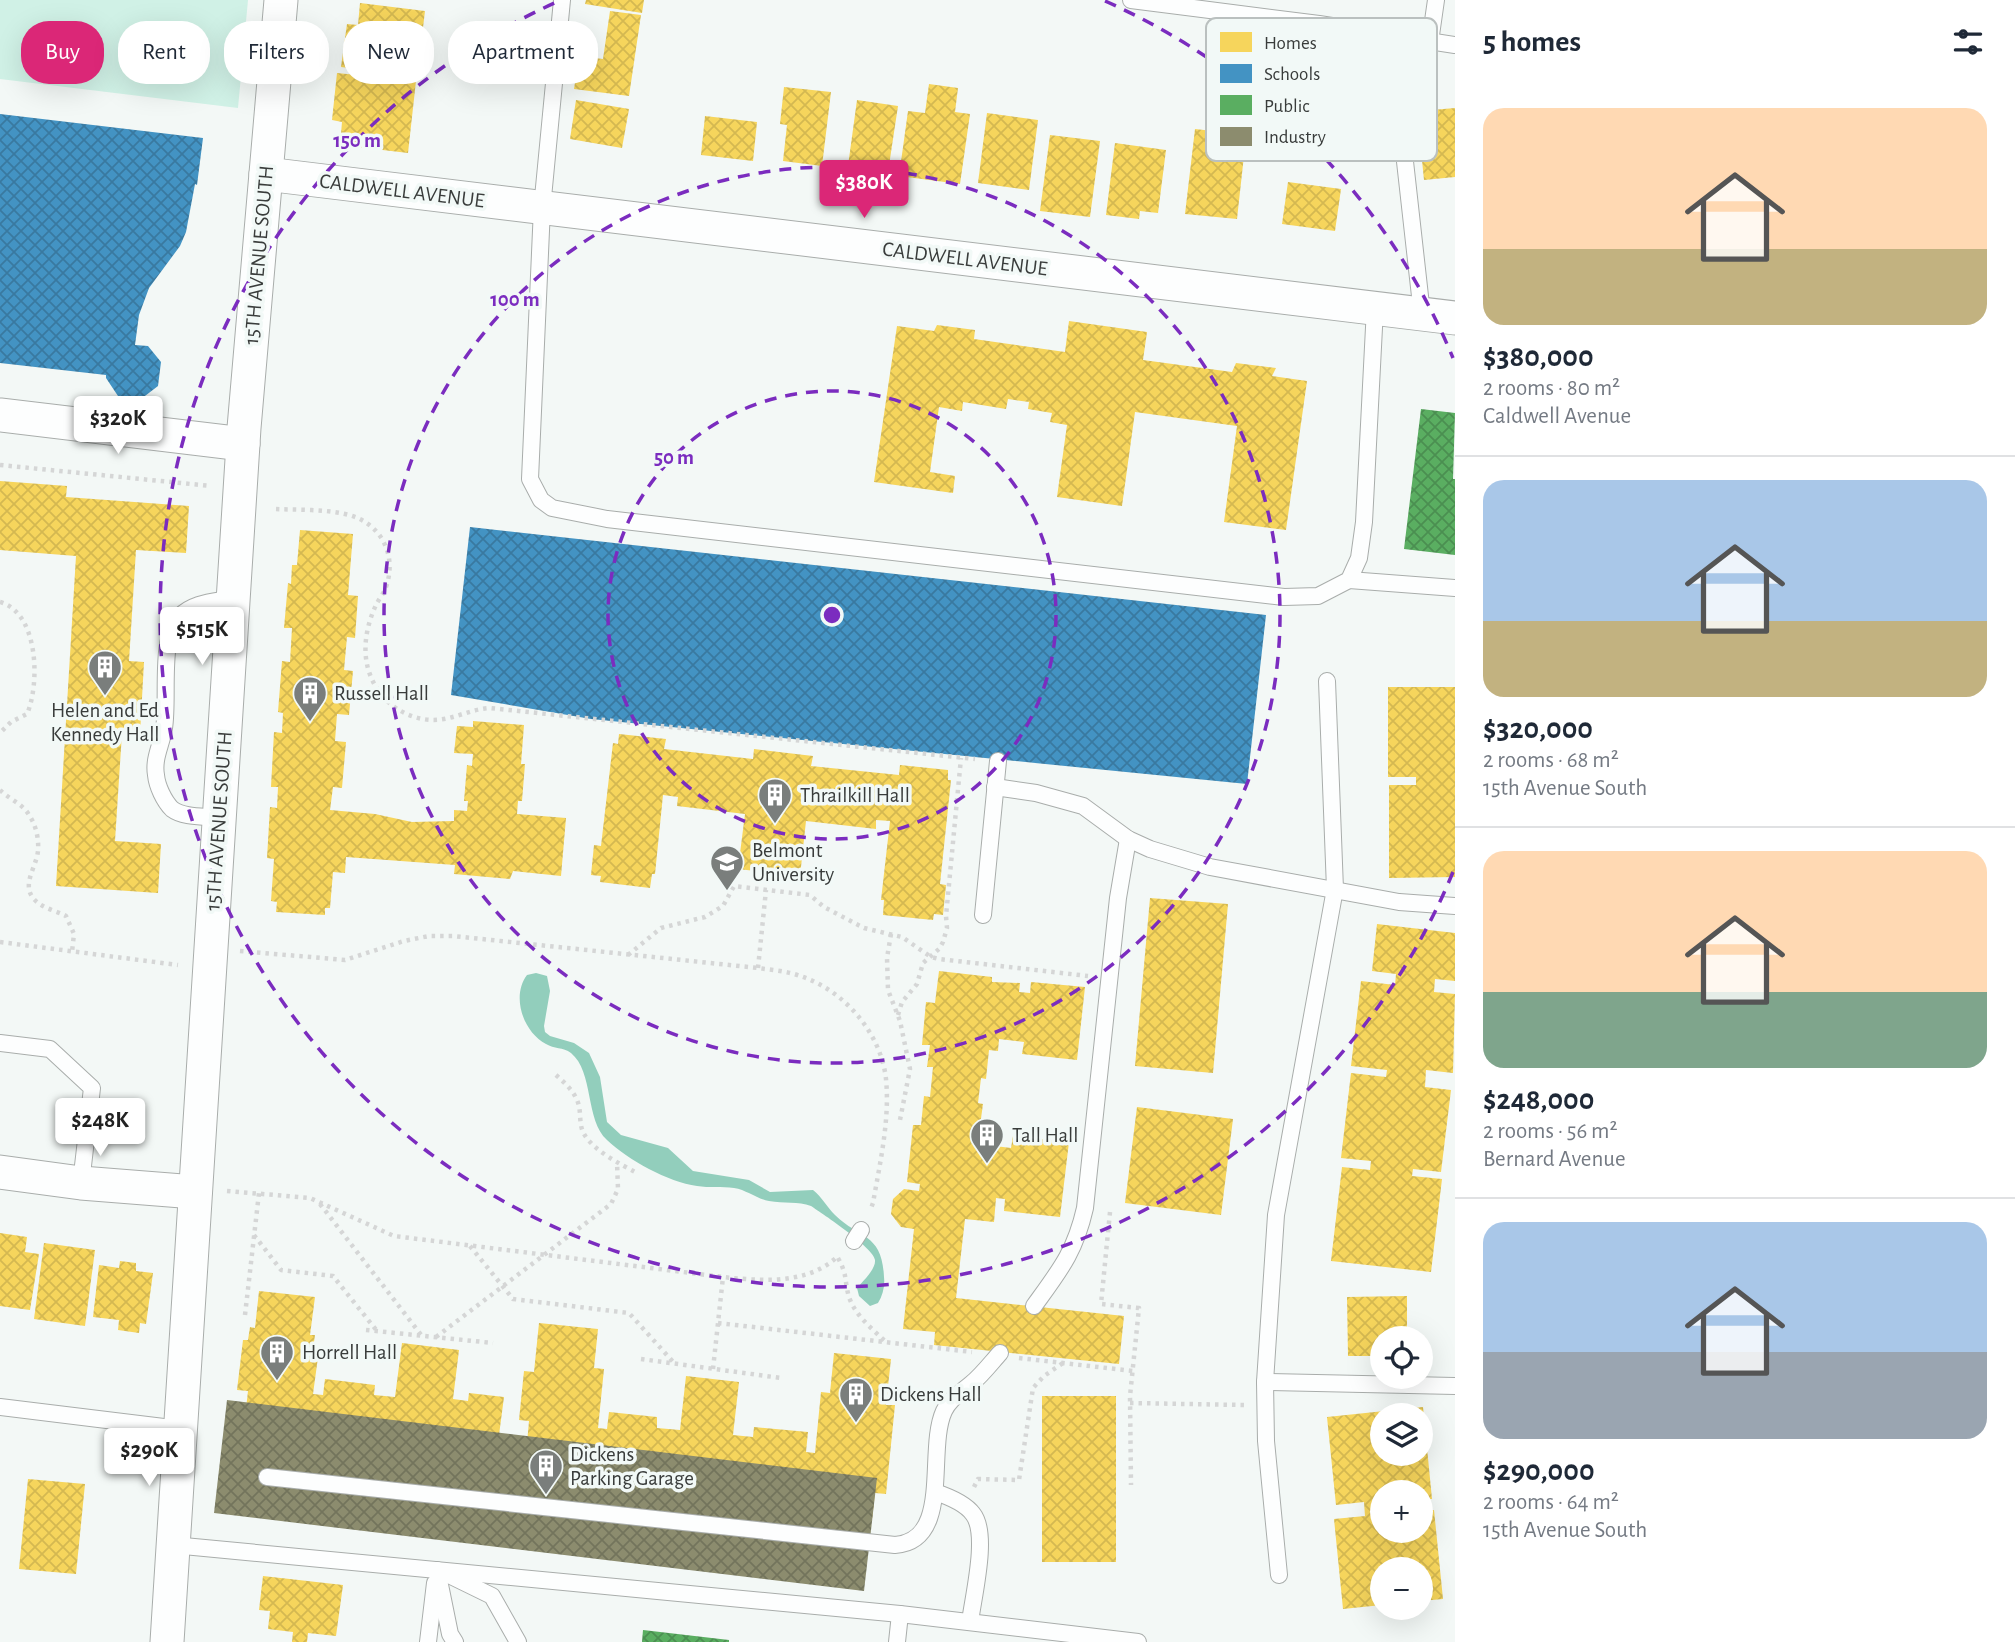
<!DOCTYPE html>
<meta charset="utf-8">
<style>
:root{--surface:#fff;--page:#f6f6f7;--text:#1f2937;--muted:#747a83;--line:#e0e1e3;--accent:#db2777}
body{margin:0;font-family:"Alegreya Sans",sans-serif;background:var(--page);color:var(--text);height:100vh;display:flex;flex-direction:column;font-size:26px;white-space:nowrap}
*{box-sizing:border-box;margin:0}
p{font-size:23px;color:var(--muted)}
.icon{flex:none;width:38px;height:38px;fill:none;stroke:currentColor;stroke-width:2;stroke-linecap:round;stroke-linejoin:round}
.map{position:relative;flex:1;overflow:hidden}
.details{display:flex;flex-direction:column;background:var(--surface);width:560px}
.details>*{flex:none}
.hud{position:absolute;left:21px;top:21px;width:665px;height:63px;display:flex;gap:14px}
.tools{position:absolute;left:1370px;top:1326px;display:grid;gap:14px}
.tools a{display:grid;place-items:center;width:63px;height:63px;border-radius:50%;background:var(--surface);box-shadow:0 7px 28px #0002;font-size:35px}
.price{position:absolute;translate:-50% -60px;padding:0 16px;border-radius:7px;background:#fff;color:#222;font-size:23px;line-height:46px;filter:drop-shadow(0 2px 4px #0008)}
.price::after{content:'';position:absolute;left:50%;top:42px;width:21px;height:16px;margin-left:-10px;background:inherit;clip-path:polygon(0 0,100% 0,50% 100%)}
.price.current{background:var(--accent);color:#fff}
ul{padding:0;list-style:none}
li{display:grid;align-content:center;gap:14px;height:371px;padding:0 28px}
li+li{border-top:2px solid var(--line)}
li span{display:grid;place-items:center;height:217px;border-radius:21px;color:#555}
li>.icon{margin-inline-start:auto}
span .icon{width:126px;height:126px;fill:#fffc;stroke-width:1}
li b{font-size:30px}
h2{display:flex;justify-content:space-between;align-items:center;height:84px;padding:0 28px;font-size:30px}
.tag{padding:0 24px;border-radius:28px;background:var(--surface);box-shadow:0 7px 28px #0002;font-size:24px;line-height:63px}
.tag.current{background:var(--accent);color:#fff}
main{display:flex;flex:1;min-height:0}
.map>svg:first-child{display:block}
.green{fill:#d0f1e6}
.water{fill:#92cebc}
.homes{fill:url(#homes-cross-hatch);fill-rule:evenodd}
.schools{fill:url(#schools-cross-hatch)}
.public{fill:url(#public-cross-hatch)}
.industry{fill:url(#industry-cross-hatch)}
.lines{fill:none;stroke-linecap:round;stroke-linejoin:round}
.service-casing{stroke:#a9adab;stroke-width:18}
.minor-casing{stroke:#a9adab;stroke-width:35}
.path{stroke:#d5d6d6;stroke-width:4.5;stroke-dasharray:3.5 5;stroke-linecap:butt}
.service{stroke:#fdfefe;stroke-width:16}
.minor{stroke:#fdfefe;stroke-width:33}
.ring{fill:none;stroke:#7b2cbf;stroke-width:3.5;stroke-dasharray:12 9}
.labels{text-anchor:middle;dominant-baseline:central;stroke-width:7;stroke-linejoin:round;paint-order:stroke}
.street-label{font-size:21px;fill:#393c3b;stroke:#f2f9f7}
.poi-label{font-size:21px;fill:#393c3b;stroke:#f2f9f7;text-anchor:start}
.key{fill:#f2f9f7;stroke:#bac0bf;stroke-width:2}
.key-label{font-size:19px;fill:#393c3b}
.centre{fill:#7b2cbf;stroke:#f2f9f7;stroke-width:3.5}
.ring-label{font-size:21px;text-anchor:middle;font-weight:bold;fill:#7b2cbf;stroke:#f2f9f7;stroke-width:7;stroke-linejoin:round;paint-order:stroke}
</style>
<main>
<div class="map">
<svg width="1455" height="1642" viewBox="0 0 1455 1642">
<defs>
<pattern id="homes-cross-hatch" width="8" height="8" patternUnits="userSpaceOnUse" patternTransform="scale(1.75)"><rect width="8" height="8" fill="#f6d55c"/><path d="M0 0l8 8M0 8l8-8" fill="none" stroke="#d4b851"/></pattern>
<pattern id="schools-cross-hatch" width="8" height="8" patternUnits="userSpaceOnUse" patternTransform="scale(1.75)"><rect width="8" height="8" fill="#4393c3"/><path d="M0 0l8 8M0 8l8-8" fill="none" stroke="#3979a0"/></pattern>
<pattern id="public-cross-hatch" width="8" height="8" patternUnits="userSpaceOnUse" patternTransform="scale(1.75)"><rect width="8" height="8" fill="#5aae61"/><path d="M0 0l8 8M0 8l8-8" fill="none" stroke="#4b8f51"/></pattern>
<pattern id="industry-cross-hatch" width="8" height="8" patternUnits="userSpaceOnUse" patternTransform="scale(1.75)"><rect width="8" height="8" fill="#8c8c6e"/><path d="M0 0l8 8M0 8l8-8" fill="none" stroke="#73745c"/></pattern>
</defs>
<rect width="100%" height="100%" fill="#f3f8f6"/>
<path class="green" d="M0,0h248l-10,108 -238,-29z"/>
<path class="water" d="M536,973l11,3 3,15 -6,35 1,6 5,4 24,7 15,10 11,24 7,45 14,13 47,13 25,23 56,9 21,12 43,-2c9,7 14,17 22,25 26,25 47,18 49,62 1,9 -1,18 -6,26l-8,3 -11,-10 -2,-8c6,-7 19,-19 18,-28 -1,-12 -52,-46 -64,-54 -13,-5 -27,-2 -42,-5 -12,-2 -22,-11 -35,-13 -12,-2 -25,0 -37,-2 -29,-4 -69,-26 -90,-46 -22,-20 -13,-68 -36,-87 -8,-6 -17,-4 -25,-9 -23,-12 -35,-48 -19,-69z"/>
<g class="homes">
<path d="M586,0h58l-2,13 -57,-9z"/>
<path d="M360,3l65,8 -8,66 -76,-10 6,-43 11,1z"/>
<path d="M610,11l31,4 -12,81 -55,-7 5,-33 24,3z"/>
<path d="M337,73l79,8 -8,72 -68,-8 2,-23 -10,-2z"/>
<path d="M929,84l29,4 -3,24 15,2 -10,70 -61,-8 9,-65 17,2z"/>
<path d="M784,87l47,5 -9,74 -39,-5 4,-36 -7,-1z"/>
<path d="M576,100l53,9 -7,39 -52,-9z"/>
<path d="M857,100l41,6 -10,66 -40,-6z"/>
<path d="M1225,107l24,3 -12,109 -52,-5 10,-85 27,3z"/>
<path d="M1455,108v69l-31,3 -4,-39 15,-1 -3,-30z"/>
<path d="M987,113l51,7 -9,70 -51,-7z"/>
<path d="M705,116l52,6 -4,39 -52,-6z"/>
<path d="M1050,135l50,6 -10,76 -50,-6z"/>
<path d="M1115,143l51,7 -8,63 -18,-2 -1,8 -33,-4z"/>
<path d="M1288,182l53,7 -6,42 -53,-7z"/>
<path d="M1069,321l78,11 -4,28 89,12 4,-9 40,5 -4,8 35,5 -21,149 -62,-8 13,-96 -102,-14 -13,94 -65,-9 10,-72 -17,-3 2,-9 -24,-4 1,-7 -21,-3 -2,10 -43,-7 -1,9 -23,-4 -9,65 25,4 -2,17 -79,-11 23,-156 37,5 3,-6 38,5 -1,9 91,13z"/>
<path d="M0,481l67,5 -1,11 123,9 -3,47 -50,-3 -7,111 15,1 -4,72 -18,-1 -7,108 46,3 -3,49 -102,-7 20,-330 -76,-6z"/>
<path d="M300,530l53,4 -5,61 10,1 -3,42 -8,-1 -3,33 9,1 -4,44 -12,-1 -2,27 11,1 -4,46 -9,-1 -3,23 45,4 37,8 42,-1v-11l13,1 1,-10h-4l3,-36 5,1 1,-12 -19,-1 3,-27 16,1v-6l51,4 -3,39h4l-3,37h-4l-1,13 49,4 -5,58 -48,-5 -3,8 -56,-5 1,-9 -109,-8 -1,16 -12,-1 -3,36h-5v7l-49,-3 1,-10 -6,-1 3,-42 -7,-1 3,-51 7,1 1,-21h-7l3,-55 8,1 1,-20 -5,-1 4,-51 8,1 2,-34h-8l4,-45 3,1 1,-19h5z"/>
<path d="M1388,687h67v190l-66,1v-93h27v-8h-28z"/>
<path d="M619,734l47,5 -2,10 89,10 1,-10 59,7 -2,10 88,9 1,-10 48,5v10h3l-11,104 6,1 -3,30 -9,-1 -1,6 -50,-5 1,-15h-3l9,-79 -14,-1v9l-70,-8 -6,55 -62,-7 7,-55 -68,-8 1,-9 -15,-2 -8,79h-3l-2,14 -50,-6 1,-6 -10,-1 3,-30 7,1 12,-103 5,1z"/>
<path d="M1150,898l78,6 -15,169 -78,-7z"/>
<path d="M1377,924l78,9v48l-20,-2 -1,13 21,2 -2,79 -27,-3 -1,17 26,3 -10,82 -28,-3 -1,7 30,3 -11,93 -100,-11 11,-94 28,3 1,-9 -30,-3 10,-85 35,4 1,-7 -36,-4 10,-85 34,4 1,-11 -24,-3z"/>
<path d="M939,971l53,6v5l28,1 -1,9 11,1 1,-11 54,5 -8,73 -55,-6 2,-12 -25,-3 -1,12 -9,-1 -3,29 -5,-1 -3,25 5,1 -4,29 9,1 -1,11 24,3 2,-12 56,6 -9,75 -56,-6 1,-12 -9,-1 -2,24 -29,-3 -9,79 168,18 -5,48 -185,-19 1,-13 -32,-3 11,-100 -13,-2 -10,-13 2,-15 11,-10 15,2 1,-7 -13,-2 6,-57h8l3,-29 6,1 3,-30h-6l3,-22h-8l4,-43 9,1z"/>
<path d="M1137,1107l96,12 -12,96 -96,-12z"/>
<path d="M0,1233l27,4 -2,15 14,2 -9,56 -30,-4z"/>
<path d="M44,1243l51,7 -10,76 -51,-7z"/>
<path d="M120,1261l16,2v8l17,2 -7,51 -6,-1 -1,10 -21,-3 1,-10 -26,-3 6,-52 20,3z"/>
<path d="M259,1291l56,6 -5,38h5l-2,14 6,1 -6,44 10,1 2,-16 50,6 -1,10 21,2 7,-54 57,7 -6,49 15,2 1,-8 35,4 -10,76 -32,-4 1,-8 -19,-3 -1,8 -54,-6 2,-11 -20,-2 -2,11 -51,-6 1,-12 -21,-2 -2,12 -54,-7 6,-52 -11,-1 6,-50h5l2,-13 5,1z"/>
<path d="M1407,1296v43h-25v17h-34l-1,-59z"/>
<path d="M539,1323l59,6 -4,39 10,1 -6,59 9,1 2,-17 48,5v11l23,2 6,-54 53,6 -6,53 20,2 1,-10 54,5 -2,20 9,1 6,-61 9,1 4,-40 57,6 -5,46h9l-9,89 -11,-1 -3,26 -60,-7 1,-12 -12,-1 -1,10 -55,-5 2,-14 -21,-3 -1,11 -54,-6 1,-12 -20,-2 -1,11 -48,-5 1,-13 -26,-2 -1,13 -53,-6 5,-55 -10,-1 5,-49 10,1z"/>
<rect x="1042" y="1396" width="74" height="166"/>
<path d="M1423,1407l9,92 -11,1v-7h-39v38h39v-20l13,-1 9,89 -22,2v-31h-39v35l-39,4 -9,-90 31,-3 -1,-14 -28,3 -9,-88zM1382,1416h39v38h-39z"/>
<path d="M28,1479l57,5 -9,90 -57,-5z"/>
<path d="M263,1576l80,9 -7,51 -28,-3 -1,9h-15l1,-10 -25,-3 2,-18 -11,-1z"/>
</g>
<g class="schools">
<path d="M0,114l203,24 -6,47 -2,-1 -9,48 -6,14 -31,42 -10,27 -4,30 13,1 13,16 -3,24 -17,13 -23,-3 -12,-18v-3l-106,-12z"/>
<path d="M470,527l796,88 -19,169 -656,-65 -140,-24z"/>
</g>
<g class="public">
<path d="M1421,409l34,4 -2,66h2v76l-51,-6z"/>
<path d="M643,1630l86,10v2h-87z"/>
</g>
<path class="industry" d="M227,1400l650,78 -13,113 -650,-78z"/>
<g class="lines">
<g class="service-casing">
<g id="service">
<path d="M562,0l-20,208 -12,271 11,21 11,8 55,11 677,78 34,-1 31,-16 10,-22 5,-36 11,-214"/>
<path d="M1131,0l188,24 136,21"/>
<path d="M1391,36l31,278"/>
<path d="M1430,42l6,-42"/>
<path d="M1349,580l106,8"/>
<path d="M995,787l41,6 47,13 45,33 22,10 60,18 189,35 56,4"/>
<path d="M219,818c-14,-2 -35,0 -47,-9 -8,-8 -15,-23 -16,-34 -3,-17 6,-31 8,-47 5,-30 -5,-88 15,-111 14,-15 35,-15 55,-19"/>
<path d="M983,915l15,-154"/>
<path d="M0,1043l50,6 42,39 -11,95"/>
<path d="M854,1241l7,-11"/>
<path d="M1034,1306c26,-36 41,-54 51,-98l33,-310 10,-59"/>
<path d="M1265,1382l190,4"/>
<path d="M0,1407l180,22"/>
<path d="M267,1477l628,68c58,-4 31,-95 49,-134 6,-13 17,-18 27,-27 11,-9 20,-21 29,-31"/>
<path d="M935,1492c12,4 30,11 38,22 16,20 0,83 -3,108"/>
<path d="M173,1545l727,69 238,28"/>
<path d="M437,1570l13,64 5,8"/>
<path d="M449,1575l43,21 26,46"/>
<path d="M1279,1575l-13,-134 -1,-59 11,-167 59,-326 -8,-208"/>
<path d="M428,1642l7,-59"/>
<path d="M897,1642l3,-28"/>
</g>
</g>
<g class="minor-casing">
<g id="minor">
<path d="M266,174l1189,144"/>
<path d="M0,415l243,29"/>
<path d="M0,1172l81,11 114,9"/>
<path d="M167,1642l77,-1214 37,-428"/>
</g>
</g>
<g class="path">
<path d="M0,465l211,21"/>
<path d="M276,509c22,1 47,0 69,5 34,7 53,39 41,73 -2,6 -7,12 -10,18 -14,30 -16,64 6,90 11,15 33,25 51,25 20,0 37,-11 57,-12l485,51"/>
<path d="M0,602c39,11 40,82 27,112l-16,8 -11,11"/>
<path d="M0,790c9,9 23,14 29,25 7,10 10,24 9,36 -2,18 -19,36 -1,51 8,7 20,9 29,14l8,18 -2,18"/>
<path d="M891,934l-4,24 1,32 12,31 10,48 -10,51"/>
<path d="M0,942l178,23"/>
<path d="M240,951l105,9 59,-19 25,-5h24l305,32c14,2 29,3 42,8 44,14 81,57 86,103 4,40 -6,84 -13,124l-3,8"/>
<path d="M628,955l33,-27 44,-11 18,-11 11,-20 76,9 14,12 40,21 38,9 29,20 8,2 149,17"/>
<path d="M758,968l8,-78"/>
<path d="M898,1015l4,-13 15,-18 6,-21 16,-14 4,-7 4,-14 -1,-12 15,-158"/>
<path d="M556,1075c10,9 20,18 23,31 2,10 0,19 5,28 10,17 36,30 53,39"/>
<path d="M227,1191l83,7 84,38 329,41c38,4 85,8 115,-21"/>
<path d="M320,1204l102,132"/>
<path d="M1110,1212l-9,92 38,4 -9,88 1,89"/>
<path d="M254,1235l27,35 52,6 44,55"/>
<path d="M470,1246l43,53 116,14 46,51"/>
<path d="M838,1258c10,18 6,22 11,39 6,18 23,32 37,45"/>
<path d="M245,1315l14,-122"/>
<path d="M718,1323l254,29"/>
<path d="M366,1330l127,13"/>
<path d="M436,1337l175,-133 7,-15 -1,-27"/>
<path d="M1019,1358l114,13"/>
<path d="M641,1359l140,19"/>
<path d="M713,1369l10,-92"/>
<path d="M1130,1403l114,2"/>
<path d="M974,1487l4,-8 41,1 14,-92 11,-12 19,-13"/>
</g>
<use href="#service" class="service"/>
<use href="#minor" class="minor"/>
</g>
<g class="ring">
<circle cx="832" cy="615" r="224"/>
<circle cx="832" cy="615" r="448"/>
<path d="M1453 872A672 672 0 1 1 559 1M1105 1A672 672 0 0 1 1453 358"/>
</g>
<defs>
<g id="building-pin" transform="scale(1.75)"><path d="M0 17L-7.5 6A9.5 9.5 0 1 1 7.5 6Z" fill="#7a7e7c" stroke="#f2f9f7"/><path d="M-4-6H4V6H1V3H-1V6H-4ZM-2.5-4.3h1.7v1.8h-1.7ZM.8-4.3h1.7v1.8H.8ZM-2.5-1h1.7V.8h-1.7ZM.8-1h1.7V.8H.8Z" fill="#fff"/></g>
<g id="university-pin" transform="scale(1.75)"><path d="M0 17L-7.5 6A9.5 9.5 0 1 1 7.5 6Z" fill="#7a7e7c" stroke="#f2f9f7"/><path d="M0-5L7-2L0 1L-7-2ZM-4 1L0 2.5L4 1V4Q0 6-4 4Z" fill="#fff"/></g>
</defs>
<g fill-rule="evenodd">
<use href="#building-pin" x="105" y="667"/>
<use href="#building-pin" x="310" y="693"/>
<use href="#building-pin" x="775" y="795"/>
<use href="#university-pin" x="727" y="862"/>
<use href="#building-pin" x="987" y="1135"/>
<use href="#building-pin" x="277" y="1352"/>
<use href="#building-pin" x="856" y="1394"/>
<use href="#building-pin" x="546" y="1466"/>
</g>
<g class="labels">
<g class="street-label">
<text transform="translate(402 191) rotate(7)">CALDWELL AVENUE</text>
<text transform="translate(259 255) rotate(-85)">15TH AVENUE SOUTH</text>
<text transform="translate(965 259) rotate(7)">CALDWELL AVENUE</text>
<text transform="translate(219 821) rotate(-86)">15TH AVENUE SOUTH</text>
</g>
<g class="poi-label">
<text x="334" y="693">Russell Hall</text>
<text x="105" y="710" text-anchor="middle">Helen and Ed<tspan x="105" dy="24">Kennedy Hall</tspan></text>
<text x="800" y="795">Thrailkill Hall</text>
<text x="752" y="850">Belmont<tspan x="752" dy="24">University</tspan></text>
<text x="1012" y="1135">Tall Hall</text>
<text x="302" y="1352">Horrell Hall</text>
<text x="880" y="1394">Dickens Hall</text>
<text x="570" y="1454">Dickens<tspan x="570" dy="24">Parking Garage</tspan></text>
</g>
</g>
<rect x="1206" y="18" width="231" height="143" rx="10" class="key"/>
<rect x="1220" y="32" width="32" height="20" fill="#f6d55c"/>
<rect x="1220" y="64" width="32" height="19" fill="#4393c3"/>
<rect x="1220" y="95" width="32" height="20" fill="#5aae61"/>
<rect x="1220" y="127" width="32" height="19" fill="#8c8c6e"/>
<g class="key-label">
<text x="1264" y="49">Homes</text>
<text x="1264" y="80">Schools</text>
<text x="1264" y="112">Public</text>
<text x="1264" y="143">Industry</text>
</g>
<circle cx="832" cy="615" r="10" class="centre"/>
<g class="ring-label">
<text x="357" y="147">150 m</text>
<text x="515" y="306">100 m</text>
<text x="674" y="464">50 m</text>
</g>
</svg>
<div class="tools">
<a><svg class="icon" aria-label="locate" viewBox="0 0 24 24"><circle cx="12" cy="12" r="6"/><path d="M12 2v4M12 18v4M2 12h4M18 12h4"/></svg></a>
<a><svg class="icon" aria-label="layers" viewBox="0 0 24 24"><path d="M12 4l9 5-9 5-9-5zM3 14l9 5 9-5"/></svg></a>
<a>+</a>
<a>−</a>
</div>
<b class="price current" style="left:864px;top:220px">$380K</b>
<b class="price" style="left:118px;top:456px">$320K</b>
<b class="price" style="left:202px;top:667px">$515K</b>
<b class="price" style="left:100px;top:1158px">$248K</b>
<b class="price" style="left:149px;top:1488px">$290K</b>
<div class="hud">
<a class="tag current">Buy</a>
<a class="tag">Rent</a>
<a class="tag">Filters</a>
<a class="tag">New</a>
<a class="tag">Apartment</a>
</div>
</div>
<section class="details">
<h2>5 homes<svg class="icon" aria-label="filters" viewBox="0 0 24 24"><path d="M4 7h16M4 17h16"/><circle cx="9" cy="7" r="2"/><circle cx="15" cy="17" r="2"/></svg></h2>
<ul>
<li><span style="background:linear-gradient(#ffd9b3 65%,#c2b280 0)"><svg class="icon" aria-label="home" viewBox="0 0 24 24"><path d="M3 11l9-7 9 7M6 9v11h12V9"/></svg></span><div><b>$380,000</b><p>2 rooms · 80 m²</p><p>Caldwell Avenue</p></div></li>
<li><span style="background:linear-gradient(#a9c7e8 65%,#c2b280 0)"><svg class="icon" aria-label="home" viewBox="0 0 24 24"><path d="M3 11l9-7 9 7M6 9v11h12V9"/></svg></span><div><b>$320,000</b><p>2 rooms · 68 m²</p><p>15th Avenue South</p></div></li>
<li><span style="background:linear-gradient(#ffd9b3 65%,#7fa58c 0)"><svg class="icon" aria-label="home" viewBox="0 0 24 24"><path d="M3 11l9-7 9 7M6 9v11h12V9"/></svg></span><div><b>$248,000</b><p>2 rooms · 56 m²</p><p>Bernard Avenue</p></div></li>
<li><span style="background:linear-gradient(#a9c7e8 60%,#9aa5b1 0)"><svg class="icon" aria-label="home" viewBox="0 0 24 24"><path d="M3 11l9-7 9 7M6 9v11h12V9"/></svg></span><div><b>$290,000</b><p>2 rooms · 64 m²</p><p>15th Avenue South</p></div></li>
</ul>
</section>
</main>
